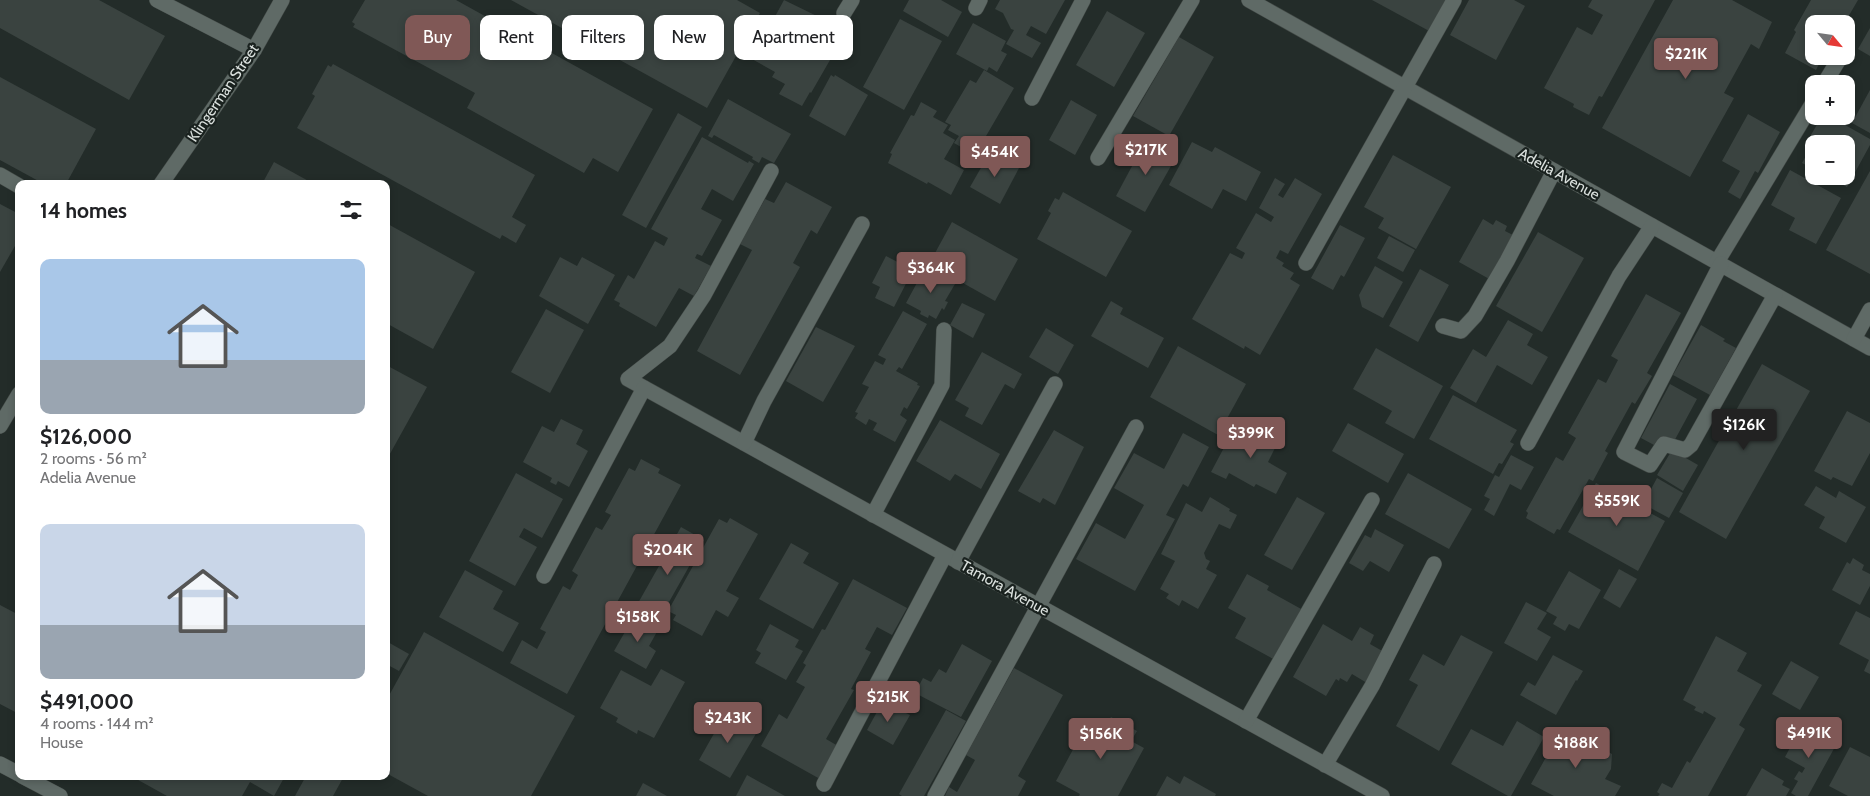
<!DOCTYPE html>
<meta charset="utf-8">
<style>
:root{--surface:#fff;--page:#f6f6f6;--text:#202124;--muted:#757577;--accent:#805856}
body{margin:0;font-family:Cabin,sans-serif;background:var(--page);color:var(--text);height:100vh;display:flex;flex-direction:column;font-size:19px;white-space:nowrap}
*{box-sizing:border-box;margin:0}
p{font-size:16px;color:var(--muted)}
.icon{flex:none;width:28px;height:28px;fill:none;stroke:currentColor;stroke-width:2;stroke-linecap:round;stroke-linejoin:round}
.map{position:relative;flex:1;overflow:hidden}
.panel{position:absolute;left:15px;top:180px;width:375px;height:600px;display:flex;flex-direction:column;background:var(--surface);border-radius:10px;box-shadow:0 2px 8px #0003}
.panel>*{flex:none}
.banner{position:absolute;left:405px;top:15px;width:475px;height:45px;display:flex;gap:10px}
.needle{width:32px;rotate:119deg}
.tools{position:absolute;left:1805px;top:15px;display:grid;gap:10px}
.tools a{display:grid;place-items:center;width:50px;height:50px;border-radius:10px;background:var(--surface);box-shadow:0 2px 8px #0003;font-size:25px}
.price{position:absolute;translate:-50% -42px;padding:0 11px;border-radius:5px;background:var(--accent);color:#fff;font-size:16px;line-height:32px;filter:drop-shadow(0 1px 2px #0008)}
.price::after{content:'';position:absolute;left:50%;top:30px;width:15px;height:11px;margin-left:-8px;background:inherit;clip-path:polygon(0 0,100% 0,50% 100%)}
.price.current{background:#222;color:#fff}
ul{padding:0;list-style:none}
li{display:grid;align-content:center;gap:10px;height:265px;padding:0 25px}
li span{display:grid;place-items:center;height:155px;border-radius:10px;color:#555}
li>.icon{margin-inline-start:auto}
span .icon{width:90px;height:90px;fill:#fffc;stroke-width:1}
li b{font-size:21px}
h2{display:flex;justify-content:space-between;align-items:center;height:60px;padding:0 25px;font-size:21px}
.pill{padding:0 18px;border-radius:10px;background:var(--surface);box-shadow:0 2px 8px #0003;font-size:18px;line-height:45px}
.pill.current{background:var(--accent);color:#fff}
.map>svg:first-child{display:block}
.building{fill:#3a4340}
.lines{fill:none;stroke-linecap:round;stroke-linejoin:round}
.minor-casing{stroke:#424946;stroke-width:16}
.minor{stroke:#5f6a66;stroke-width:15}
.labels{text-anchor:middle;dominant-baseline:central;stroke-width:4.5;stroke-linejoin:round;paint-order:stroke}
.street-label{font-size:15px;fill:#dbe1de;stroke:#1a221f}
</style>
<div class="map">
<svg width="1870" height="796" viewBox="0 0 1870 796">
<rect width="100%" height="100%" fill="#232c29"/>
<g class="building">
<path d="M0,0h99l66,36 -36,64 -129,-72z"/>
<path d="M365,0h91l197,109 -35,63 -25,-14 -9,15 -117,-65 8,-15 -122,-66 2,-3 -3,-2z"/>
<path d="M511,0h226l23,13 -53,95z"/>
<path d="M784,0l39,19 -16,29 23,12 -19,33 -1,-1 -8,14 -23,-12 6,-10 -13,-7 3,-5 -23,-13z"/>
<path d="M909,0h32l21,12 -14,25 -45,-26z"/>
<path d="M1000,0h65l-19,34 -15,-8 -5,9 15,8 -9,15 -26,-14 8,-14 -3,-1 -8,-16 -8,-4z"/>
<path d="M1372,0h77l-18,32z"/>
<path d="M1469,0h45l11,6 -29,54 -46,-25z"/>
<path d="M1592,0h63l-53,97 -3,-1 -10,19 -16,-8 1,-3 -30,-16 33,-61 15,8 11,-20 -15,-8z"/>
<path d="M1673,0h59l40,22 -13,27 -8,-5 -27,49 10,5 -44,79 -88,-49z"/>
<path d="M1811,0h47l-14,24h-30v32h9l-7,14 -31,-17 11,-21 -2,-2z"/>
<path d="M1107,11l38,22 -31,54 -38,-22z"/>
<path d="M900,19l42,22 -38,69 -41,-23z"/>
<path d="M973,23l33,18 -5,10 6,3 -10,18 -8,-5 -2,4 -31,-17z"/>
<path d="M1870,28v28l-12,-7z"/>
<path d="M1179,37l35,20 -45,79 -36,-20z"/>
<path d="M333,64l202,111 -23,42 14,8 -10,18 -14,-8 -2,4 -203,-111 18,-32 -3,-2 16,-29 3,2z"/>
<path d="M984,70l30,18 -39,67 -21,-12 5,-7 -11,-6 3,-5 -6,-3 25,-42 6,3z"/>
<path d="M831,75l3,2 1,-2 33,20 -23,41 -36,-20z"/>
<path d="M0,77l96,52 -30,55h-22l-44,-24z"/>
<path d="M1870,90v43l-18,-10z"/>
<path d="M728,99l63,35 -17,29 -12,-6 -3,6 -7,-4 1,-2 -39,-22 -2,3 -4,-2z"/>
<path d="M1071,100l26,15 -22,40 -26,-15z"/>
<path d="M921,102l16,9 -4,6 15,8 -5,8 12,7 -11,19 20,11 -13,25 -23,-13 -1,2 -39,-21 4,-9 -2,-1 21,-38 3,1z"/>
<path d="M678,113l24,14 -56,101 -24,-13z"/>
<path d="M1748,114l32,18 -22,41 -3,-2 -15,28 -12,-7 12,-21 -18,-10z"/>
<path d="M1822,116h7l41,23v6l-23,42 -20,-11h19v-32h-32v25l-12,-6 11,-20 -5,-3z"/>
<path d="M702,137l46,26 1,-2 5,3 -21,37 -21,-12 -11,20 21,11 -20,36 -5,-2 -2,4 16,8 -17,30 -15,-8 -23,39 -37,-21 1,-3 -6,-3 14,-25 6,4 21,-38 9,5 4,-8 -17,-9z"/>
<path d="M1146,140l30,17 -31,55 -29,-16z"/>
<path d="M1192,142l20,10 3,-5 46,25 -15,29 -23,-12 -11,20 -43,-24z"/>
<path d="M990,152l29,16 -19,36 -30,-17z"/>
<path d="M1393,155l58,32 -35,62 -38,-21 6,-10 -20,-11z"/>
<path d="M274,162l40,22h-52z"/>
<path d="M1790,170l51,28 -25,46 -27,-14 6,-12 -24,-13z"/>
<path d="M1870,171v103l-44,-24z"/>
<path d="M1275,178l10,6 -7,11 5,3 12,-20 27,16 -34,60 -8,-4 -4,8 8,5 -2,3 12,7 -4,6 10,6 -40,70 -15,-9 -1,3 -52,-30 38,-66 12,6 3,-6 -9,-5 20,-35 15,9 3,-5 -15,-9z"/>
<path d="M786,182l46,25 -15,27 -6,-4 -18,33 7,4 -60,108 -43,-24 55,-101 -12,-6 25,-45 9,4z"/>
<path d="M1063,192l69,39 -26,46 -69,-38 14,-26 -3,-2 7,-13 4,2z"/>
<path d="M0,204l19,10v25l-19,33z"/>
<path d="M1483,219l10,6 3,-5 11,6 -2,5 10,5 -24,44 -32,-18z"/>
<path d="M952,222l66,37 -23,42 -66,-37z"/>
<path d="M386,223l89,49 -42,77 -47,-26z"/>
<path d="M1340,225l25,13 -21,39 -3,-2 -8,15 -22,-12z"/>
<path d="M1538,232l46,26 -42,74 -46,-26z"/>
<path d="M1389,236l26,14 -12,22 -26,-14z"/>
<path d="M886,256l27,14 -19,37 -19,-9 5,-11 -8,-4z"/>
<path d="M560,257l17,9 5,-9 33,18 -27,49 -49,-28z"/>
<path d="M1375,266l28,16 -20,36 -21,-11 -3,-12z"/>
<path d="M925,268l30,16 -10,17 3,1 -4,8 -2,-2 -6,11 -7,-4 -1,3 -8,-4 1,-3 -15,-8z"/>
<path d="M1420,269l29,16 -31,57 -29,-16z"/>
<path d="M1646,294l35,19 -34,60 5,3 -17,28 -3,-2 -27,49 3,2 -15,28 -4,-2 -29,51 -3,-1 -3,5 -28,-16 2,-5 -2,-2 30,-54 7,4 13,-23 -8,-5 30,-54 8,4 12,-23 -7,-4z"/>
<path d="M1111,301l12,7 -3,6 44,24 -16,30 -57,-32z"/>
<path d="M962,303l23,11 -12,24 -23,-13z"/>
<path d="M546,309l38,21 -34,63 -39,-21z"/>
<path d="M903,311l24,13 -25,45 -3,-2 -3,4 22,12 -1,2 3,1 -13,23 -3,-2 -4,8 7,5 -12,22 -22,-12 4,-7 -8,-4 -3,6 -11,-7 3,-5 -3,-1 14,-25 -7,-3 13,-23 8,4 3,-6 -8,-4z"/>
<path d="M1508,320l25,14 -6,11 21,12 -16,28 -35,-20 -21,38 -26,-15 23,-39 13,8z"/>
<path d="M1701,325l24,14 -2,2 13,7 -26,47 -37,-20z"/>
<path d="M816,327l39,19 -32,56 -37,-21z"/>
<path d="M1046,328l28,17 -16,29 -29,-17z"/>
<path d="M1178,346l68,38 -28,51 -68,-38z"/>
<path d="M1376,348l67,38 -29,53 -29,-16 7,-12 -39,-22z"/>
<path d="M982,352l40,22 -8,15 -9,-5 -23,41 -17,-9 4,-8 -14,-8z"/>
<path d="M1762,364l48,27 -84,148 -47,-27z"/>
<path d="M386,365l41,22 -41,74z"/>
<path d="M1670,384l27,15 -25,46 -13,-7 -5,7 -13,-7z"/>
<path d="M1453,395l64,35 -7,12 4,2 -12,20 -3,-1 -6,11 -64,-35z"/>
<path d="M1847,411l23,12v30l-18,33 -19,-9 -2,3 -17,-9z"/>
<path d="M561,419l22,11 -7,14 12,7 -19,36 -11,-6 -2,4 -6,-3 2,-4 -29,-16 19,-36 12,6z"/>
<path d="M940,420l60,34 -19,35 -26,-15 -5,7 -34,-20z"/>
<path d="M1348,423l56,31 -16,29 -56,-32z"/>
<path d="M1265,424l17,10 -14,28 19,11 -11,21 -20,-10 -2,3 -25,-14 -3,6 -15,-7 24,-45 9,5 1,-3 14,7z"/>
<path d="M1054,430l30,17 -29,58 -12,-7 -3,5 -22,-12z"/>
<path d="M1183,433l26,14 -21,40 -5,-3 -17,31 9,4 -40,72 -59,-32 20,-36 29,16 19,-34 -30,-17 20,-35 30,16z"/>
<path d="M1672,450l26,15 -15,26 -26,-16z"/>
<path d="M1511,455l23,12 -13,23 -11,-6 -16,32 -10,-6 6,-11 -6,-3 11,-21 4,2z"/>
<path d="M641,459l19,10 -2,4 23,12 -114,209 -57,-31 12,-23 15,9 9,-17 -6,-3 23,-43 7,4 8,-15 -6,-4 24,-44 6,3 9,-15 -6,-3 24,-44 6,3z"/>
<path d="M516,473l47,26 -21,39 -18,-10 -5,9 18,10 -22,39 -46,-25z"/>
<path d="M1408,473l64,36 -23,40 -64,-35z"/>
<path d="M1657,478l26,15 -14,25 -26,-14z"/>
<path d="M1596,483l24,13 -2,3 21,11 2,-2 24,13 -27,50 -70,-39z"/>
<path d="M1816,486l20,12 3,-7 27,16 -20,36 -27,-15 6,-11 -21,-12z"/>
<path d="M1210,497l20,12 -1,2 8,4 -7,14 -11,-5 -15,29 2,6 4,2 -4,8 11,6 -19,34 -16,-9 -3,6 -13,-8 3,-4 -9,-5 15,-28 -14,-7 25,-51 16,9z"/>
<path d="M1297,497l28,16 -33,57 -28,-15z"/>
<path d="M730,518l28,16 -32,57 13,7 -11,19 -12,-7 -14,26 -29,-16 3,-5 -8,-4 51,-92 8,4z"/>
<path d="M681,527l23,13 -48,85 -23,-13z"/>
<path d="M1375,529l29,16 -15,27 -19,-11 -7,10 -14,-8 16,-28 6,3z"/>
<path d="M791,543l18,10 -6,10 36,20 -26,46 -54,-30z"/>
<path d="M1853,558l11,7 -2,5 8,4v12l-10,19 -28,-15 15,-28 3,2z"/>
<path d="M1619,569l18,10 -17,29 -17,-10z"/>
<path d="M465,570l38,21 -10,18 26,14 -16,29 -64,-35z"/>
<path d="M1569,571l32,19 -22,39 -10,-5 -4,7 -12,-7 4,-7 -11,-6z"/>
<path d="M1247,574l22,12 -2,4 36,20 -28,50 -40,-22 11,-20 -18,-10z"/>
<path d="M853,579l54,29 -15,27 -15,-8 -12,22 6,3 -20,37 3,1 -28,49 12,7 -18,33 -59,-33 18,-32 8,5 18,-32 -9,-5 10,-17 -3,-2 19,-34 3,1z"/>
<path d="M1526,602l21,11 -10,16 14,8 -14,24 -33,-18z"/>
<path d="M0,605l19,10v99l-19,-10z"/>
<path d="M1856,611l14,7v56l-6,-3 5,-11 -30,-16z"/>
<path d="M634,616l24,14 -9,16 7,5 -10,18 -32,-18z"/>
<path d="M770,624l29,16 -4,7 8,4 -17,29 -31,-17 6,-10 -5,-3z"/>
<path d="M1323,624l29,17 8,-14 14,8 -4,9 14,8 -17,31 -15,-9 -5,8 -7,-4 -1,3 -3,-2 -10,17 -33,-19z"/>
<path d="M424,632l151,84 -44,80h-103l-42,-23v-72z"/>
<path d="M1461,635l32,17 -54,99 -43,-25 22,-41 -9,-5 14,-26 21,12z"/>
<path d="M1716,636l31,17 -10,18 25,14 -23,40 6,4 -37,67h-50l2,-2 -3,-2 5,-9 10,5 15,-27 3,2 26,-45 -12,-7 -1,3 -9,-4 2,-3 -13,-7z"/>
<path d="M386,641l23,13 -10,17 -13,-7z"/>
<path d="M962,644l30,17 -31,56 -46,-24 8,-15 8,4 8,-13 7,4z"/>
<path d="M1553,655l30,16 -6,10 -1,-1 -20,35 -36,-20 8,-13 7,4z"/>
<path d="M1791,661l28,16 -19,33 -28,-16z"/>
<path d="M1014,668l49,27 -45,81 8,5 -8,15h-73l4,-9 8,5 18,-32 -9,-5z"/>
<path d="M661,669l24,13 -31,56 -16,-8 -1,4 -21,-12 2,-4 -18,-10 21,-38 30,16z"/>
<path d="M883,701l27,14 -17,30 -26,-15z"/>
<path d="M729,707l18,11 -3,7 13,7 -27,46 -31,-18z"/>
<path d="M946,710l20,11 -42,75h-22l-3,-2z"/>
<path d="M1111,717l26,14 -6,10 13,7 -26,48h-39l1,-2 -24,-13 34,-63 15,8z"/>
<path d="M1517,721l27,16 -33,59h-3l-57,-32 20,-35 32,17z"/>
<path d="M1563,727l49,27 -1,15 -6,10 16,7 -6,10h-61l-23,-12z"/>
<path d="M1801,727l35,18 -28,51h-12l-5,-3 7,-12 -4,-2 5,-8 3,2 3,-5 -20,-11z"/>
<path d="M1850,747l20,10v39h-22l-19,-10z"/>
<path d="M1762,768l22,13 -2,4 8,4 -4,7h-40z"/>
<path d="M747,775l38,21h-49z"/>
<path d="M131,776h154l-11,20 -24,-14 -8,14h-75z"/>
<path d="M306,776h38l-11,20h-38z"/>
<path d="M1167,776l13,8 4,-8 32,18 -1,2h-59z"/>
<path d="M643,783l24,13h-31z"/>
</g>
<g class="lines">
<g class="minor-casing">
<g id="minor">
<path d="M157,0l97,50"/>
<path d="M1249,0l621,348"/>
<path d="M976,8l4,-8"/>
<path d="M844,13l8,-13"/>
<path d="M1846,47l1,-1"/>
<path d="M1824,84l17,-28"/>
<path d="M1032,98l51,-98"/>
<path d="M1098,158l94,-158"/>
<path d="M771,171l-67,124 -34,51 -42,33 754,417"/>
<path d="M0,175l19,11"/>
<path d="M161,184l93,-134 28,-50"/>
<path d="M1717,262l97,-161"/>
<path d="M1306,263l148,-263"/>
<path d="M1721,264l-97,188 26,13 14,-21 21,6 6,-5 84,-150"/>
<path d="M1443,326l18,5 14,-15 32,-55 47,-90"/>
<path d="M1854,339l16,-29"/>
<path d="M0,426l19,-32"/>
<path d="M744,443l20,-42 98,-177"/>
<path d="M1528,443l91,-167 33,-50"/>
<path d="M873,515l69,-130 2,-55"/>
<path d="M958,562l97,-178"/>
<path d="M544,576l100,-188"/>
<path d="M1246,721l126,-221"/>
<path d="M0,764l19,10"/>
<path d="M1325,765l47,-79 62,-122"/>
<path d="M22,776l38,20"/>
<path d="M824,784l121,-229"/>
<path d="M935,796l201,-369"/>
</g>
</g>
<use href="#minor" class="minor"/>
</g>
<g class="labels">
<g class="street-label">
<text transform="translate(223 93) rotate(-56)">Klingerman Street</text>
<text transform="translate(1559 174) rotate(29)">Adelia Avenue</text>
<text transform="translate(1005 588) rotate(29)">Tamora Avenue</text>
</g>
</g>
</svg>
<div class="tools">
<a><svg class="needle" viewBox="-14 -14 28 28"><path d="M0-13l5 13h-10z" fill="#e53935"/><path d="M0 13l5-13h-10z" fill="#757577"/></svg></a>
<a>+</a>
<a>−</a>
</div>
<b class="price" style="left:1686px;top:80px">$221K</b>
<b class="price" style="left:1146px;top:176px">$217K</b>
<b class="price" style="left:995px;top:178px">$454K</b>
<b class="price" style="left:931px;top:294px">$364K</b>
<b class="price current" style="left:1744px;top:451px">$126K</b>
<b class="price" style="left:1251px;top:459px">$399K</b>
<b class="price" style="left:1617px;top:527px">$559K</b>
<b class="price" style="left:668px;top:576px">$204K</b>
<b class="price" style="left:638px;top:643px">$158K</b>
<b class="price" style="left:888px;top:723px">$215K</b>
<b class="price" style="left:728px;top:744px">$243K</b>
<b class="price" style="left:1809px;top:759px">$491K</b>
<b class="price" style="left:1101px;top:760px">$156K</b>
<b class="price" style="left:1576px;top:769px">$188K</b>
<div class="banner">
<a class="pill current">Buy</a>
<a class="pill">Rent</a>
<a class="pill">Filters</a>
<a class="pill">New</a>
<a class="pill">Apartment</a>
</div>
<section class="panel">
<h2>14 homes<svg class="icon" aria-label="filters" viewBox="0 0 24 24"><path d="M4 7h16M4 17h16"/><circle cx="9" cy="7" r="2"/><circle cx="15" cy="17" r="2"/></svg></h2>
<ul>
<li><span style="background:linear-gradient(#a9c7e8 65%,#9aa5b1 0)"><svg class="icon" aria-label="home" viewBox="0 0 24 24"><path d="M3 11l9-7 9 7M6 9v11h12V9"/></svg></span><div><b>$126,000</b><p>2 rooms · 56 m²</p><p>Adelia Avenue</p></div></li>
<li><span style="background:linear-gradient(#c9d6e8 65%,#9aa5b1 0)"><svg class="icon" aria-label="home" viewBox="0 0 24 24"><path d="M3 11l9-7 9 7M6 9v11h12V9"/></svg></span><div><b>$491,000</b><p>4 rooms · 144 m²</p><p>House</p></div></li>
</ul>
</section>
</div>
